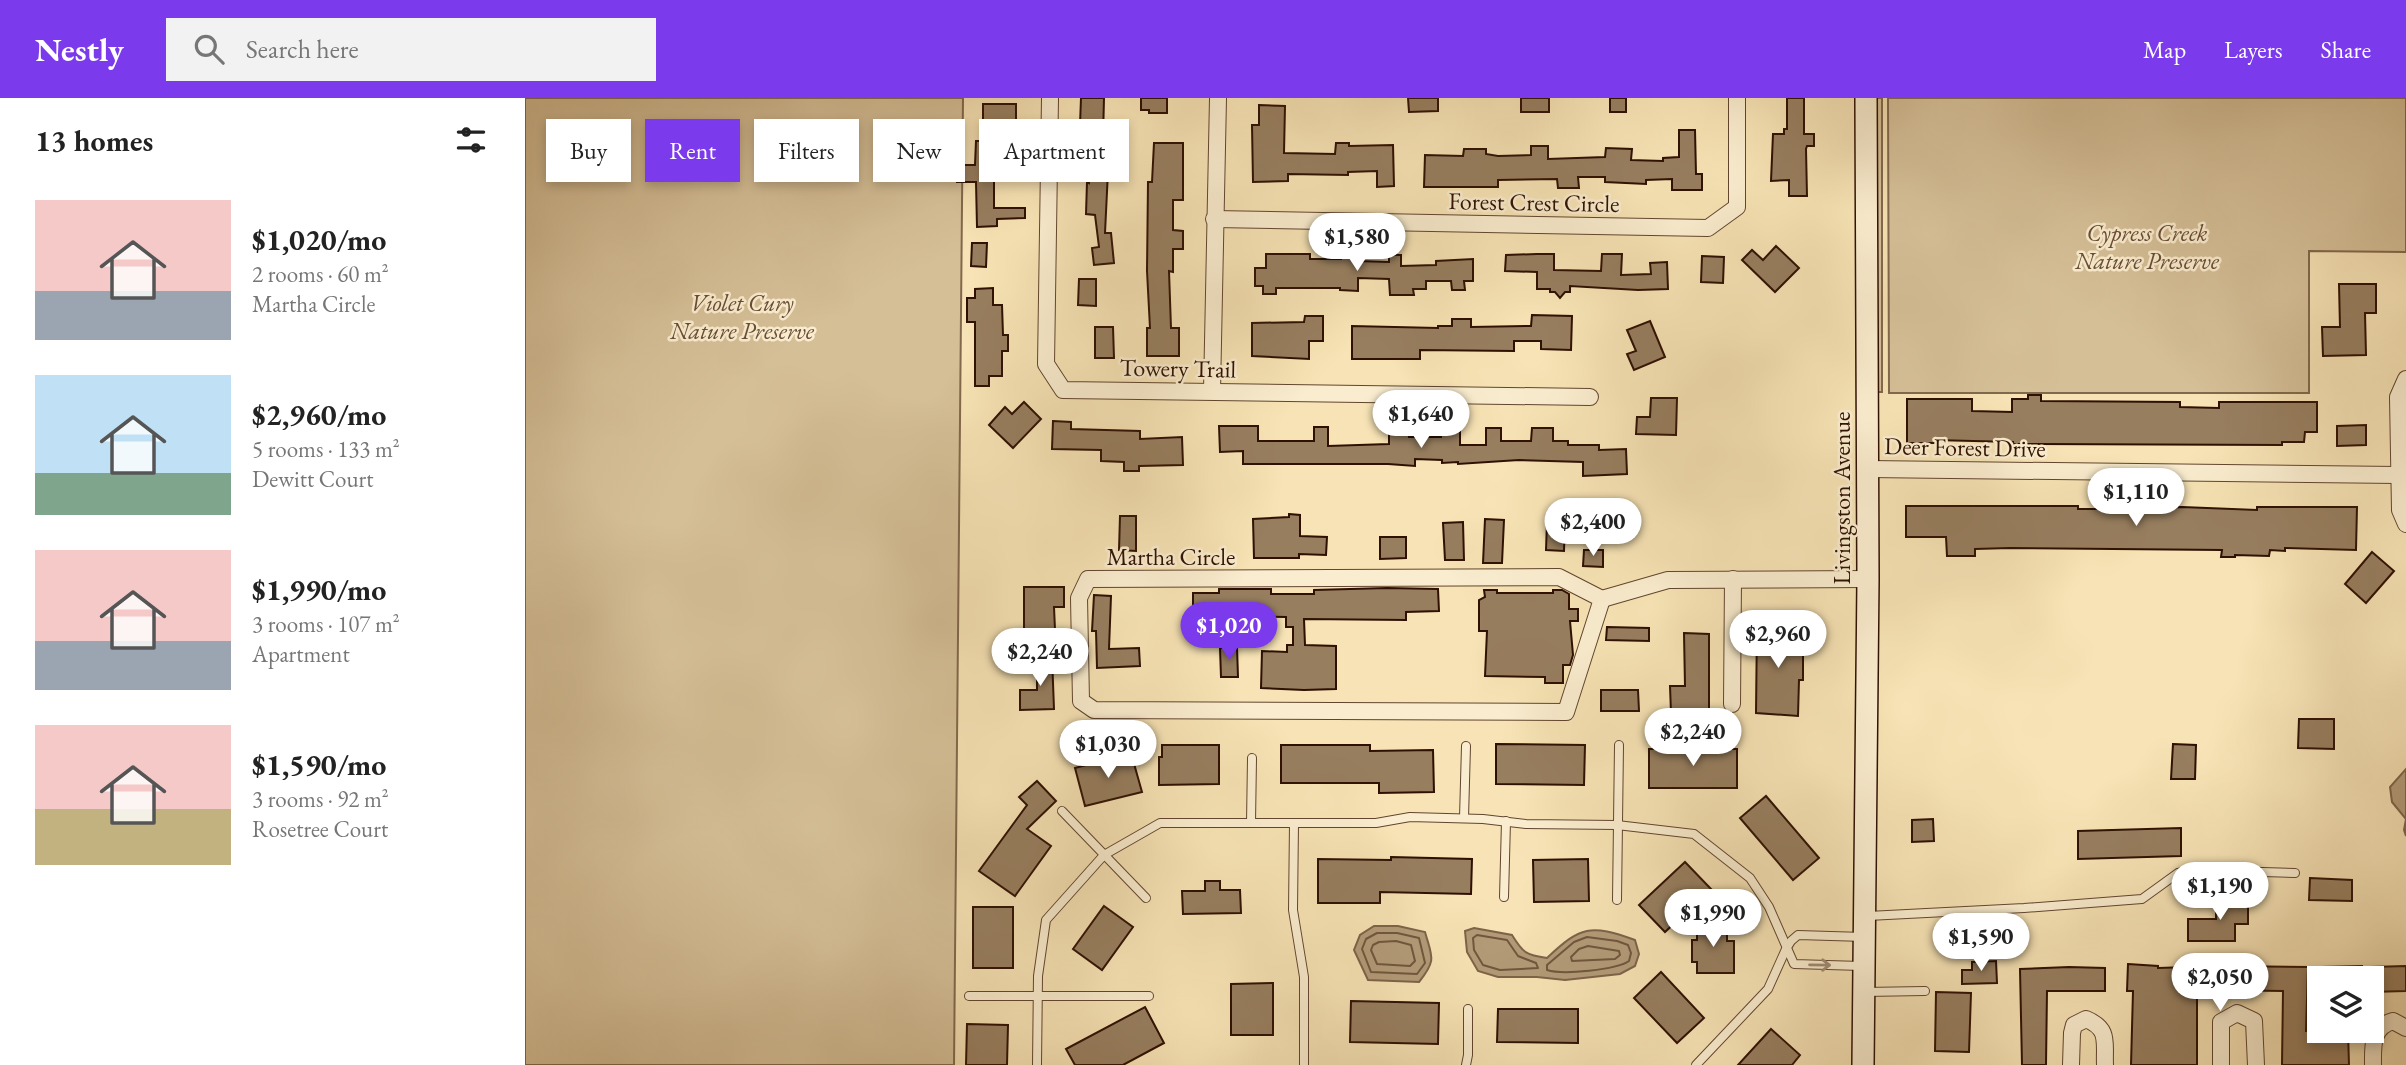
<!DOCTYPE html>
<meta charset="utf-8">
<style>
:root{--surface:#fff;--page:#f2f2f2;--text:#222;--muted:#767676;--accent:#7c3aed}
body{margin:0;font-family:"EB Garamond",serif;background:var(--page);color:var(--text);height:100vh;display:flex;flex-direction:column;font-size:26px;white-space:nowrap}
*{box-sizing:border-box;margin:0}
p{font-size:23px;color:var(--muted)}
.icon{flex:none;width:38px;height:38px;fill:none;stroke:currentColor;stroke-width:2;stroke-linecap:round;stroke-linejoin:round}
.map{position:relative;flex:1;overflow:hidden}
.details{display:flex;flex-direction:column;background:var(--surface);width:525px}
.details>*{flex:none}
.banner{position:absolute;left:21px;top:21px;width:665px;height:63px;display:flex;gap:14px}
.fabs{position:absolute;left:1782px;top:868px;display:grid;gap:14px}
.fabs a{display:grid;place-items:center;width:77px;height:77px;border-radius:0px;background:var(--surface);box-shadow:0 4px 10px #0003;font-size:35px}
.price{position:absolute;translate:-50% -60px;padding:0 16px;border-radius:24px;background:#fff;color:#222;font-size:23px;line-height:46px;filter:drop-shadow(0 2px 4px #0008)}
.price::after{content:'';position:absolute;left:50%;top:42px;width:21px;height:16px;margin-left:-10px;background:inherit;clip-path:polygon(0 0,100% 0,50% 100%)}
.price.selected{background:var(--accent);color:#fff}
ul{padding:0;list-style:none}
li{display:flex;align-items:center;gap:21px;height:175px;padding:0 35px}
li span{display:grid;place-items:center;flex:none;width:196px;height:140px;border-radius:0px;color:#555}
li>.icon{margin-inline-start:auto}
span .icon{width:84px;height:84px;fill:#fffc;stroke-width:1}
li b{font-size:30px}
h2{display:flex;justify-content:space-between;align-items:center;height:84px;padding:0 35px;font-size:30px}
.tag{padding:0 24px;border-radius:0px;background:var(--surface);box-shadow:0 4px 10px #0003;font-size:24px;line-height:63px}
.tag.selected{background:var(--accent);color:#fff}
header{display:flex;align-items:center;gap:42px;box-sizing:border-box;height:98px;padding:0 35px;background:var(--accent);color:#fff}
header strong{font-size:33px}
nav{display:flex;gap:38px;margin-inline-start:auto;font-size:24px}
.search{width:490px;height:63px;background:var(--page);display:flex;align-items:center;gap:18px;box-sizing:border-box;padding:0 24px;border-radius:0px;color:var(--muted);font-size:26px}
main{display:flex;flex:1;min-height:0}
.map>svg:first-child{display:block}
.green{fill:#d5bf97;stroke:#82684c;stroke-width:2}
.water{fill:#b39b78;stroke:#7e6349;stroke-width:2}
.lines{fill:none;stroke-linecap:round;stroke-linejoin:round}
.shore{stroke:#71563d;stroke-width:2}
.building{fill:#977e5f;stroke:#2f1002;stroke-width:2}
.lane-casing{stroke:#61452f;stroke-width:10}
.street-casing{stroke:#61452f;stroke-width:18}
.secondary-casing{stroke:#2f1002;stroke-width:24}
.lane{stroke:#faedcf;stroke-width:8}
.street{stroke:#faedcf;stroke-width:16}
.secondary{stroke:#faedcf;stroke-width:21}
.oneway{stroke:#9f8a73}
.labels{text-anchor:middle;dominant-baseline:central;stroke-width:5;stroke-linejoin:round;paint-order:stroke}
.street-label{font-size:24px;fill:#2f1002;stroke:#faedcf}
.park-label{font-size:24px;font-style:italic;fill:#694d36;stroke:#faedcf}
</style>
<header>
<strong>Nestly</strong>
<div class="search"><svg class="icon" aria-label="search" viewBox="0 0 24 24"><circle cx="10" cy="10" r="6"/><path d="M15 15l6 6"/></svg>Search here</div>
<nav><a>Map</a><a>Layers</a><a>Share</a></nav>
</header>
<main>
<section class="details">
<h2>13 homes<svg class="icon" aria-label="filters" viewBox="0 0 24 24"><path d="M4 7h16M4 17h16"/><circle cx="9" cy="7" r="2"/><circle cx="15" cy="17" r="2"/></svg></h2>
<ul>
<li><span style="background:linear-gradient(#f6c9c9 65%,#9aa5b1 0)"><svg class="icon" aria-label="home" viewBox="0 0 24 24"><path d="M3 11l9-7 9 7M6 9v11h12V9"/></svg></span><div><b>$1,020/mo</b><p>2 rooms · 60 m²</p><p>Martha Circle</p></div></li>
<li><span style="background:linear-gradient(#bfe0f5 70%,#7fa58c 0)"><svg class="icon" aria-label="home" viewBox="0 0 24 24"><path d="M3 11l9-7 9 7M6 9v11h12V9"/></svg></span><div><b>$2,960/mo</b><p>5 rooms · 133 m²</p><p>Dewitt Court</p></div></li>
<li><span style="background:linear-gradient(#f6c9c9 65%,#9aa5b1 0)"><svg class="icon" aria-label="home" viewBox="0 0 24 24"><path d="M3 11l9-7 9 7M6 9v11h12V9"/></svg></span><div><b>$1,990/mo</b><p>3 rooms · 107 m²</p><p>Apartment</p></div></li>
<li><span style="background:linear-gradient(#f6c9c9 60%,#c2b280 0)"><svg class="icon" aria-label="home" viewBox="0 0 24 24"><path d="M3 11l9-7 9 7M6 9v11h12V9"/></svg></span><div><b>$1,590/mo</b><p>3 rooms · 92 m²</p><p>Rosetree Court</p></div></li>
</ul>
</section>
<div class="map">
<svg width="1881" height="967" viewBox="0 0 1881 967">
<rect width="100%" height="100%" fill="#f7e3b5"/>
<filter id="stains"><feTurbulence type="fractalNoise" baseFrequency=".00286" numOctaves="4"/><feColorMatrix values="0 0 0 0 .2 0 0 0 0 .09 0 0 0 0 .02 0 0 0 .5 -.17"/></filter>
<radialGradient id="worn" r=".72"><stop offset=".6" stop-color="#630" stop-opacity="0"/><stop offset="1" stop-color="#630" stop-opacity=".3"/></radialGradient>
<g class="green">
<path d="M0,0h438l-9,967h-429z"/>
<path d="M1349,0h8v294h-7z"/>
<path d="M1363,0h518v154l-97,-1v142h-420z"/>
</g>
<g class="water">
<path d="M1881,671v67l-2,-6 2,-11 -14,-17 -2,-15z"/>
<path d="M849,828h24l27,6c7,25 12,28 -6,50l-51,-2 -14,-30 6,-15z"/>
<path d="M949,830l38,7c11,18 14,20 35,23 34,-32 43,-34 88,-18l4,14 -4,12 -15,8 -55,6 -28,-3h-39l-20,-6 -11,-19 -2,-21z"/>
</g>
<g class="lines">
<g class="shore">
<path d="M852,835h20l22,5 6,25 -8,11 -46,-2 -9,-23 4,-10z"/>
<path d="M952,837l30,5 11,16 18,7 2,5 -38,2 -17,-5 -9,-15 -1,-12z"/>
<path d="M1062,839l30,4 11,4 3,8 -2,8c-13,9 -66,14 -82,9v-5l27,-23z"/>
<path d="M854,844l17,-1 15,4 4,16 -5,5 -33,-2 -6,-14 2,-5z"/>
<path d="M1063,848l31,5 1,4 -5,4 -43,2 -1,-4 8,-8z"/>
</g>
</g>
<g class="building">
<path d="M556,0h23l-1,40 20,-1 1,21h-10v13h-6l-3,62h6l3,30 -20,2 -2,-17 7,-1 -4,-32 -9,-1 1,-32 2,1 -1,-58h-8z"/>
<path d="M616,0h26v15h-18v-3h-8z"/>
<path d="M883,0h30v13l-29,1z"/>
<rect x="996" y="0" width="28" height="14"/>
<rect x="1085" y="0" width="16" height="14"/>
<path d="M1262,0h17v36h10v12h-7l-1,3 1,47h-18v-16l-18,1 2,-47h11v-5h3z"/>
<path d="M458,6h33v33h-5l-1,19h-6v15h-10v37h31v10l-28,1v7l-20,1 -1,-45h-19l1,-17h17l1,-24h7z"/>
<path d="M734,7l26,1 -1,47 51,1 1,-11h13v3l44,-1 1,41 -17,1v-16l-29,1v3l-60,-1v7l-35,1 -1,-57h7z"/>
<path d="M1154,32h16l1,44h6v16h-30v-11l-26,1v4l-41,-2v-5h-27l1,11h-21l-1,-9 -59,1v7h-74l1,-32 38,1 1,-7h22v5l12,2 33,-1v-9h17v13l57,-2 1,-9 26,1 -1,11 32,1v-3l16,-1z"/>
<path d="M629,45h29v57h-10v30l10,1v18h-10v23l-4,-1 2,57h8v28h-32v-28h3l-3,-57 1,-89h4z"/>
<path d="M447,145h15l-1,24 -15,-1z"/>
<path d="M1251,148l23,22 -24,24 -33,-32 10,-10 11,10z"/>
<path d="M816,154l19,1 -1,8 30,1v-7h12v11l35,-1v-4l37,-2v22h-9l1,9h-13l-1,-9h-25v8h-13l1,6h-24l-1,-16 -31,-1v13l-18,-1v-2h-64v6h-13v-8h-8v-18h11v-14h44v5h31z"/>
<path d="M1012,156h17v16l47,1 1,-17h20l-1,21 30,-1 -1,-11 17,-1 1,27 -30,1 -68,-4v6h-5l-5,6 -5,-6h-5v-3h-13v-17l-32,-1 1,-16z"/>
<path d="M1177,158l22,1 -1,26 -22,-1z"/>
<path d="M554,181h17v27l-18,-1z"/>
<path d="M1814,186h37v29h-11l1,42 -43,1 -1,-29h18z"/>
<path d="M468,190v17h9l1,30h5v16h-6v25h-13v10h-14v-64h-8v-24h8v-9z"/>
<path d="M1007,217l40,1 -1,34 -30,-1v-8h-27v10l-94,-1v9h-68v-33l86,2v-2h14v-7h19v8l60,-1z"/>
<path d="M780,218h18v25h-14v18l-57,-3v-33l52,-1z"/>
<path d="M1125,223l15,36 -31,13 -7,-16 9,-3 -9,-21z"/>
<path d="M570,229h18l1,31h-19z"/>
<path d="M1503,297h13v6l139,1v5l39,1v-6h98v30h-12l-1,10h-22v3l-269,-1v-2l-79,-2v3h-27v-44h65v12l40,1v-13h16z"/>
<path d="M1126,300h26l-1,37 -40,-1 1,-17h13z"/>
<path d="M499,304l17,17 -28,29 -24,-23 16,-18 7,7z"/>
<path d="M528,323l18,1v7l69,2v8l42,-2 1,28 -44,1v5h-15v-9l-23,-1v-11l-49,-1z"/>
<path d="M1841,327v20l-29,1v-20z"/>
<path d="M694,328h39v15h56v-14h14v19l61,-2v-14h20v7h32v-8h19v16h26v-17h15v13h30l1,-13h21v13h15v4h31v5l27,-1 1,25 -44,2v-14l-64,-2 -61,4v-2l-16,1v-3l-27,-1v7l-27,-2h-145v-13l-23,1z"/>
<path d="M1381,408h172v3h40l64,-2 75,3v-3h100l-1,43 -71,-2v3l-15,-1 -1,6 -34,-1v2h-14l1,-7 -212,-2 -35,1v7h-28l-1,-19h-40z"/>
<path d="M764,416l11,1v21l27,1 -1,18 -27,-1v4h-45l-1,-39 36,-2z"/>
<path d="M595,418h16v35l-17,-1z"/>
<path d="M960,421l19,1 -2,43h-19z"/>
<path d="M938,424l1,38h-19l-2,-37z"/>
<path d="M1022,424l18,1 -1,28 -18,-1z"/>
<path d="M855,439h26v21l-26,1z"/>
<path d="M1059,452h19v17l-20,-1z"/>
<path d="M1847,454l22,19 -28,32 -21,-19z"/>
<path d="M499,489h40v20h-10l1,23 -31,1z"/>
<path d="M862,490l51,1 1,22 -33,1v8l-102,-1 1,26 31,1v43l-32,1 -43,-2 1,-37 25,1v-7h6v-18h-7v-10l-43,-1v10h-24v-5h-26v-28h26v-4h52v5h43v-4z"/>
<path d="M959,492h13v3h56v-3h9l7,4v15h9v12h-8l3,34 -3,10h-7v18h-18v-6l-60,-1 2,-45h-8v-31l6,-3z"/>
<path d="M569,497l17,1 -2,53 30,-1 1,18 -43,2 -1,-37h-4z"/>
<path d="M1247,519h16l-1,29h16v34h-4l-1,36 -42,-3 1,-90h14z"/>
<path d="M1082,529l42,1v13l-43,-1z"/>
<path d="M1159,535l25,1v78l-38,1 -1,-27h15z"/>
<path d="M712,549l1,30h-17l-1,-29z"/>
<path d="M512,558h15l2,53 -34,1v-20h17z"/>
<path d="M1076,592h37l1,21h-38z"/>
<path d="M1774,621h35v30l-36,-1z"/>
<path d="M971,646l89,1 -1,40 -88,-1z"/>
<path d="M1648,646l23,1 -1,34h-24z"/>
<path d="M637,647h57v39l-60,1v-28h3z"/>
<path d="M756,647h89v6l63,-1 1,42 -55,1v-10h-98z"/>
<rect x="1124" y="651" width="88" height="39"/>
<path d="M606,655l11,39 -57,14 -10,-38z"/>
<path d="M512,683l19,20 -29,28 24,17 -36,50 -36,-25 48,-66 -8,-8z"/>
<path d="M1241,698l53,62 -26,22 -53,-62z"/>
<path d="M1408,721l1,22 -22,1v-22z"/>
<path d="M1656,730v28l-103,3v-28z"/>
<path d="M866,759l81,2 -1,35 -91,-2v11h-62v-44l73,1z"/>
<path d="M1063,761l1,42 -55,1 -1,-42z"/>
<path d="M1160,764l26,27 -46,43 -26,-27z"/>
<path d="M1785,780l42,2v21l-43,-1z"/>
<path d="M680,783h15v9h20l1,23 -58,1 -1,-23h23z"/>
<path d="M1691,801h32v25h-13v17h-47v-22h28z"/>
<path d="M579,808l29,21 -31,43 -29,-21z"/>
<rect x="448" y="809" width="40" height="61"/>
<path d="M1172,825h30v18h7v32h-37v-11h-5v-22h5z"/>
<path d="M1471,863l1,22 -35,1v-14h10v-8z"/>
<path d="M1603,866l30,2v2l62,-2 88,1 -2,64h42l1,34h-67l1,-74 -72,-1 -14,1v74h-66l2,-74h-6z"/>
<path d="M1837,868v12h-40v-11z"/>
<path d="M1881,868v25l-35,1v-25z"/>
<path d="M1544,869l36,1v23h-58l-1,74h-24l-2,-96z"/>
<path d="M1136,874l43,46 -27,25 -43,-45z"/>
<path d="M748,885v52h-42v-51z"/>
<path d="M1411,894l35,1 -2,59 -34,-1z"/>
<path d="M826,903l88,2 -1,41 -88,-2z"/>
<path d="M620,909l19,36 -41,22h-48l-9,-16z"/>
<path d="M973,911h80v34l-81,-1z"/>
<path d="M442,926l41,1 -1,40h-41z"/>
<path d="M1246,931l29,26 -8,10h-54z"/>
</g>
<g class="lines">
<g class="lane-casing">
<g id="lane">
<path d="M537,713l84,87"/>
<path d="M939,720l2,-72"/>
<path d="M726,725l1,-65"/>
<path d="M769,725l-1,87 11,67v88"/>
<path d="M979,799l2,-76"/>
<path d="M1092,802l2,-155"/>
<path d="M1343,818l156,-8 118,-9 36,-26 16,-3 101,3"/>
<path d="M1339,894l61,-1"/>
<path d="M444,898h180"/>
<path d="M512,967l1,-89 8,-56 58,-65 56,-32h216l34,-6 73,2 43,5 91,1 77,9 56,44 19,29 25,57 67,2"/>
<path d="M941,967l2,-10v-46"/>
<path d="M1171,967l72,-76 18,-40 5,-8 7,-6 66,2"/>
</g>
</g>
<g class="street-casing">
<g id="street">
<path d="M525,0l-4,266 17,26 527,7"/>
<path d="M689,121l494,9 29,-21v-109"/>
<path d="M1881,281l-8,18 2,113 6,14"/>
<path d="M687,293l6,-293"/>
<path d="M1343,371l530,6"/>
<path d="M1034,479l43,22 -36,113 -472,-2 -13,-9 -2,-103 9,-19z"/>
<path d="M1077,501l66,-19 200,-1"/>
<path d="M1207,606l1,-125"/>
<path d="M1546,967l1,-32 2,-8 12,-6c24,10 18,23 19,46"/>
<path d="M1696,967v-43l16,-9 17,8 2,44"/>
<path d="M1848,967c0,-18 -2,-38 20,-44l13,7"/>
</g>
</g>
<g class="secondary-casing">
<path id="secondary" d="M1338,967l5,-486 -2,-481"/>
</g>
<use href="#lane" class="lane"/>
<use href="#street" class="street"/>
<use href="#secondary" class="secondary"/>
</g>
<defs><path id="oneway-shaft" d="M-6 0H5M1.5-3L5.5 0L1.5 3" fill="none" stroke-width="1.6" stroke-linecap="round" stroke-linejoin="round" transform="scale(1.75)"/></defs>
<use class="oneway" href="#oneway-shaft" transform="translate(1295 867) rotate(1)"/>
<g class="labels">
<g class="street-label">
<text transform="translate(1009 104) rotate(1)">Forest Crest Circle</text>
<text transform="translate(653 270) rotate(1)">Towery Trail</text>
<text transform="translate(1440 349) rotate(1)">Deer Forest Drive</text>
<text transform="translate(1316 400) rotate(-90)">Livingston Avenue</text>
<text x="646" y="458">Martha Circle</text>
</g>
<g class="park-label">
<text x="1622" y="134">Cypress Creek<tspan x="1622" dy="28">Nature Preserve</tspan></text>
<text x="217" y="204">Violet Cury<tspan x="217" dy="28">Nature Preserve</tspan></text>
</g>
</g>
<rect width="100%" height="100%" filter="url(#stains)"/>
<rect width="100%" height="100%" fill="url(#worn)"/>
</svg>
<div class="fabs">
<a><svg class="icon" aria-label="layers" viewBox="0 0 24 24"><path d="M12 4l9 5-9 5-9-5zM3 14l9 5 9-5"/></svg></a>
</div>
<b class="price" style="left:832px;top:175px">$1,580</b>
<b class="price" style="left:896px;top:352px">$1,640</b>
<b class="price" style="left:1611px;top:430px">$1,110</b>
<b class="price" style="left:1068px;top:460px">$2,400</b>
<b class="price selected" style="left:704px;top:564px">$1,020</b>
<b class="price" style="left:1253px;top:572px">$2,960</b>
<b class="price" style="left:515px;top:590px">$2,240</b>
<b class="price" style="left:1168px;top:670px">$2,240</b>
<b class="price" style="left:583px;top:682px">$1,030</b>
<b class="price" style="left:1695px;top:824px">$1,190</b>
<b class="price" style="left:1188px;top:851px">$1,990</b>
<b class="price" style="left:1456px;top:875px">$1,590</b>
<b class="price" style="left:1695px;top:915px">$2,050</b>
<div class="banner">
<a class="tag">Buy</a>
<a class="tag selected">Rent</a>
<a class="tag">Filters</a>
<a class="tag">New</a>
<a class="tag">Apartment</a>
</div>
</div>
</main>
